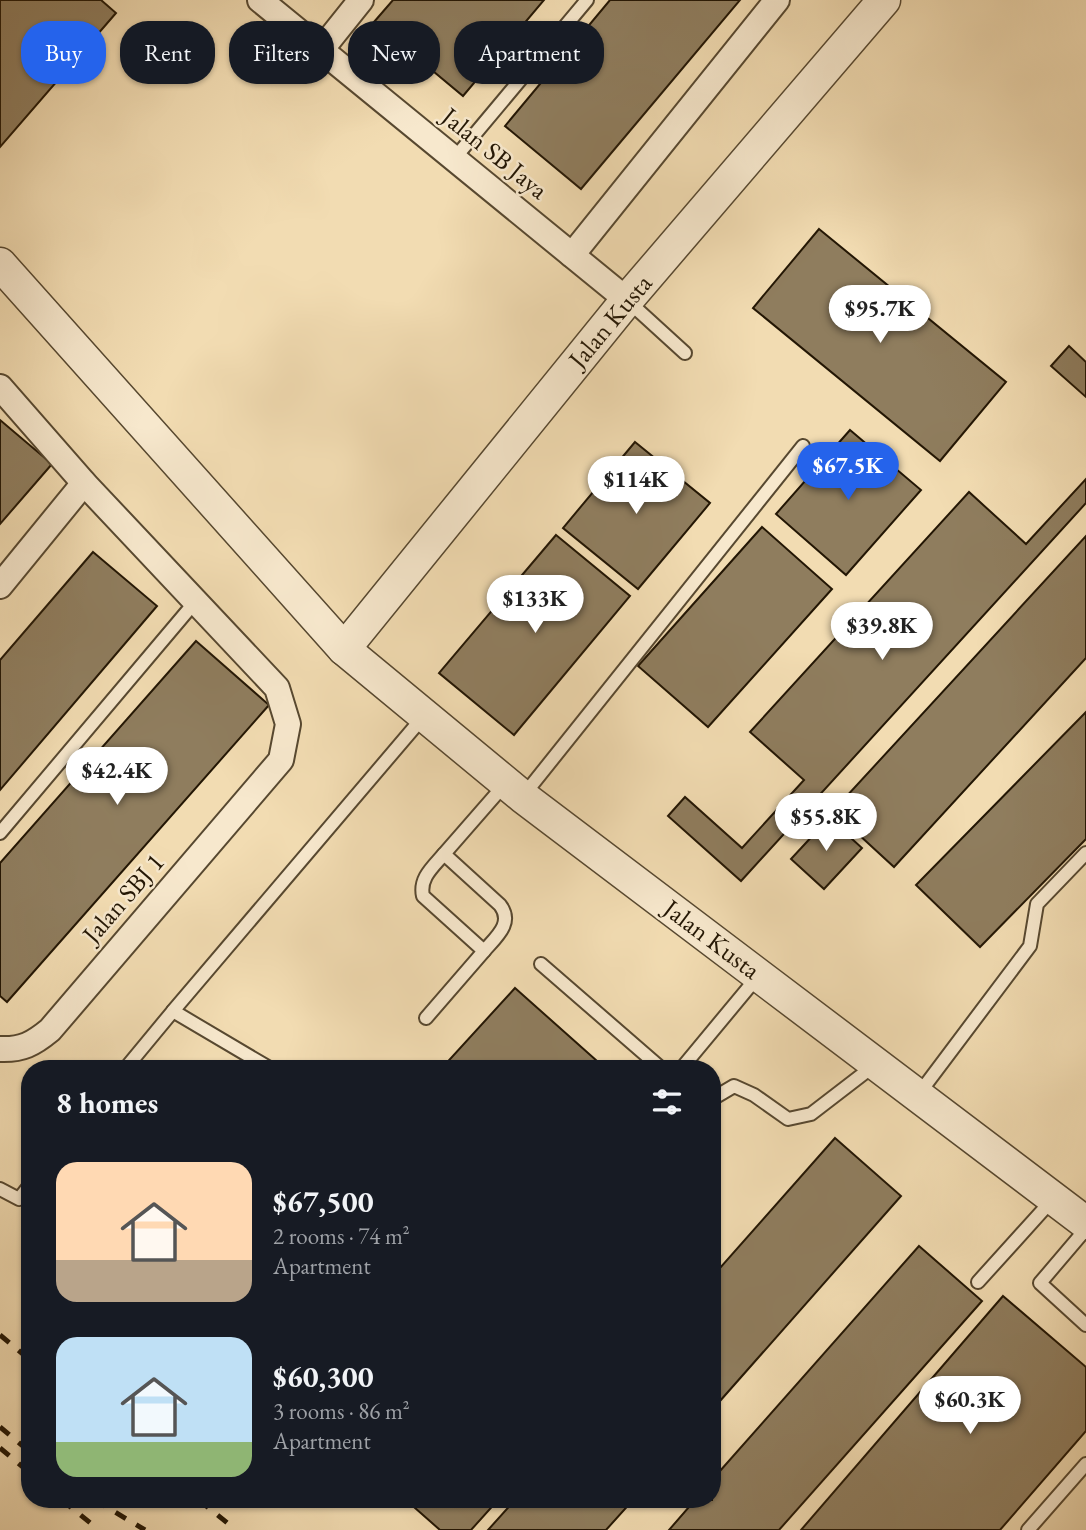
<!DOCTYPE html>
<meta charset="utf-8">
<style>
:root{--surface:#171b24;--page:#242831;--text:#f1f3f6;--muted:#9ea1a6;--accent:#2563eb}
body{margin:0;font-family:"EB Garamond",serif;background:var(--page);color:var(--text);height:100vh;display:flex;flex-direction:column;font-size:26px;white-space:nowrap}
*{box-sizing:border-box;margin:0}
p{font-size:23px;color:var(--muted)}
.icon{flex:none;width:38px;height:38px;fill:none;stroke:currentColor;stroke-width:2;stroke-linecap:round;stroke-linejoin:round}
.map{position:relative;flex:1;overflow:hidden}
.details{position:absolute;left:21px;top:1060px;width:700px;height:448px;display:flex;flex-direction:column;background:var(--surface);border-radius:28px;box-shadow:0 2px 5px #0004}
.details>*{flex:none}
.hud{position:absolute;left:21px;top:21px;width:700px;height:63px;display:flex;gap:14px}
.price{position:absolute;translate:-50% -60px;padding:0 16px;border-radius:24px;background:#fff;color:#222;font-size:23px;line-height:46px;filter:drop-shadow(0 2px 4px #0008)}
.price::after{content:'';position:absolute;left:50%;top:42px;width:21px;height:16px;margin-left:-10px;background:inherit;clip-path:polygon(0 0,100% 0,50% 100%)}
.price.current{background:var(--accent);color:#fff}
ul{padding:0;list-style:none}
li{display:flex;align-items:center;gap:21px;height:175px;padding:0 35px}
li span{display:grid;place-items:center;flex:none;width:196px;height:140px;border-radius:21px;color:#555}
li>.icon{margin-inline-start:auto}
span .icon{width:84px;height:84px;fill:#fffc;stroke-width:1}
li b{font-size:30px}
h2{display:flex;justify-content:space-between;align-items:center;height:84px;padding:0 35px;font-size:30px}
.tag{padding:0 24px;border-radius:28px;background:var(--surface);box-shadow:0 2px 5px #0004;font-size:24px;line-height:63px}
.tag.current{background:var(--accent);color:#fff}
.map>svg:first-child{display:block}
.building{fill:#8f7d5e;stroke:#231604;stroke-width:2}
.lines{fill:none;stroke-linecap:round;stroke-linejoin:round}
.service-casing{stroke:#574830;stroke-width:16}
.minor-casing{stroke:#574830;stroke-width:28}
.tertiary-casing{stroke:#574830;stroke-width:35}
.service{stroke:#f7e8cd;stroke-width:12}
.minor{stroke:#f7e8cd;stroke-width:24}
.tertiary{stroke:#f7e8cd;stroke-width:32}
.rail{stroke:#231604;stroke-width:5;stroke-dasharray:12 12;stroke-linecap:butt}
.labels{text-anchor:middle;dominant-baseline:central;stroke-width:5;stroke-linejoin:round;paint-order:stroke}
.street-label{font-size:26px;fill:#231604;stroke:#f7e8cd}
</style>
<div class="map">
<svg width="1086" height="1530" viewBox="0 0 1086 1530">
<rect width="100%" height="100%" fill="#f2dcb2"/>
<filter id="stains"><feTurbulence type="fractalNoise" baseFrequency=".00286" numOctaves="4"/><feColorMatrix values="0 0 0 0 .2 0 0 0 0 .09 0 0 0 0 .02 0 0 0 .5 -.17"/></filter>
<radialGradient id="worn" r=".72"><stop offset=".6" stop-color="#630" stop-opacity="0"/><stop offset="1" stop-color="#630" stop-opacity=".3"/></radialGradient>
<g class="building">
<path d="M0,0h101l15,13 -116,134z"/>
<path d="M393,0h151l-81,96 -89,-74z"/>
<path d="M610,0h130l-159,189 -76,-63z"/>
<path d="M819,229l187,153 -66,79 -187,-153z"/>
<path d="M1069,346l17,16v35l-35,-31z"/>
<path d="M0,420l52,44 -52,60z"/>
<path d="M850,430l71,60 -75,85 -70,-61z"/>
<path d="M635,442l75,61 -72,86 -75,-61z"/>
<path d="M1086,479v24l-345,378 -73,-65 17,-19 57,51 62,-68 -54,-48 219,-240 57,52z"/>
<path d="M762,527l70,62 -124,138 -70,-61z"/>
<path d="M556,535l74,61 -116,139 -75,-62z"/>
<path d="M1086,536v122l-192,209 -61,-56z"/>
<path d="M93,552l64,54 -157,184v-130z"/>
<path d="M196,641l73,64 -262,297 -7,-6v-133z"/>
<path d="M1086,712v127l-106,108 -64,-62z"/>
<path d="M829,818l33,30 -38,41 -33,-30z"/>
<path d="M515,988l91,81h-165z"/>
<path d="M835,1138l66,58 -189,214v-133z"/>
<path d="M919,1246l63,55 -203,229h-110l26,-30h17v-20z"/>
<path d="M1003,1296l83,71v64l-86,99h-199z"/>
<path d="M406,1500h92l-27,30h-31z"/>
<path d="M515,1500h118l-27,30h-118z"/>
</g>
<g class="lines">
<g class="service-casing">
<g id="service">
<path d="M454,159l133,-159"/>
<path d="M628,301l57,52"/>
<path d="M523,796l280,-350"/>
<path d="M0,833l195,-231"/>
<path d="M444,854l56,51c14,18 -4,32 -16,46l-61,-55c-4,-18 10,-29 21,-42z"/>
<path d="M444,854l62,-71"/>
<path d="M541,964l121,105"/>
<path d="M426,1018l58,-67"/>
<path d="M125,1069l48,-58"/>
<path d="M271,1069l-98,-58 251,-295"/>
<path d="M681,1069l78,-94"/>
<path d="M918,1095l112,-149 7,-42 49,-51"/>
<path d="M712,1099l22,-13 20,9 34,24 23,-5 65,-50"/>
<path d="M0,1189l19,10 11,-14"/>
<path d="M1086,1229l-46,54 46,42"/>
<path d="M978,1282l75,-83"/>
<path d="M1028,1530l58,-66"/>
</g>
</g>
<g class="minor-casing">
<g id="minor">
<path d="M260,0l367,300"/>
<path d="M321,50l40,-50"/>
<path d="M572,255l205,-255"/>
<path d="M0,387l84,96 193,205 11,36 -7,36 -231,270c-17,14 -28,20 -50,19"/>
<path d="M0,586l84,-103"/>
</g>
</g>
<g class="tertiary-casing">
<g id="tertiary">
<path d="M0,264l344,385 179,148 563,426"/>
<path d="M344,649l283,-349 257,-300"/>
</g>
</g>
<use href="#service" class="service"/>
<use href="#minor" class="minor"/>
<use href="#tertiary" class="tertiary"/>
<g class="rail">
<path d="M0,1335l30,25"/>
<path d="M0,1427l30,25"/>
<path d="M0,1448l30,25"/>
<path d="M62,1500l37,30"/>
<path d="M95,1500l50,30"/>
<path d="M199,1500l37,30"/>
</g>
</g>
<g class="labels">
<g class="street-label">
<text transform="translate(495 153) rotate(39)">Jalan SB Jaya</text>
<text transform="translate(610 321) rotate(-50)">Jalan Kusta</text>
<text transform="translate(123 898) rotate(-49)">Jalan SBJ 1</text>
<text transform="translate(712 939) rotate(37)">Jalan Kusta</text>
</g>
</g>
<rect width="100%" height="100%" filter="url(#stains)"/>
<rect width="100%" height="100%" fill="url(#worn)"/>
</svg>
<b class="price" style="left:880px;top:345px">$95.7K</b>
<b class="price current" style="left:848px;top:502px">$67.5K</b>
<b class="price" style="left:636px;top:516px">$114K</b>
<b class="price" style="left:535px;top:635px">$133K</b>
<b class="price" style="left:882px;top:662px">$39.8K</b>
<b class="price" style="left:117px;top:807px">$42.4K</b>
<b class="price" style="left:826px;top:853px">$55.8K</b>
<b class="price" style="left:970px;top:1436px">$60.3K</b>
<div class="hud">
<a class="tag current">Buy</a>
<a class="tag">Rent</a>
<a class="tag">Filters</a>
<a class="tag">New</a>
<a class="tag">Apartment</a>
</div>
<section class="details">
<h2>8 homes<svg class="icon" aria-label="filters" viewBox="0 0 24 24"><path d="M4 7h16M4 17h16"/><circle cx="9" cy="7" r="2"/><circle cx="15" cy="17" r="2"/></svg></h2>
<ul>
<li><span style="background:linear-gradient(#ffd9b3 70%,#b9a48a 0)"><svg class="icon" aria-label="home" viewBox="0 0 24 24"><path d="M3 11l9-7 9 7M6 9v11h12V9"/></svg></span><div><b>$67,500</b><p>2 rooms · 74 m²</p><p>Apartment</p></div></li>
<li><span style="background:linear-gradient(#bfe0f5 75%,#8fb573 0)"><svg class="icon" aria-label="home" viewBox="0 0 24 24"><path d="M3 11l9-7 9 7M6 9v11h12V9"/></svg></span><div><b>$60,300</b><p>3 rooms · 86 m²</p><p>Apartment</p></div></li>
</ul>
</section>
</div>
